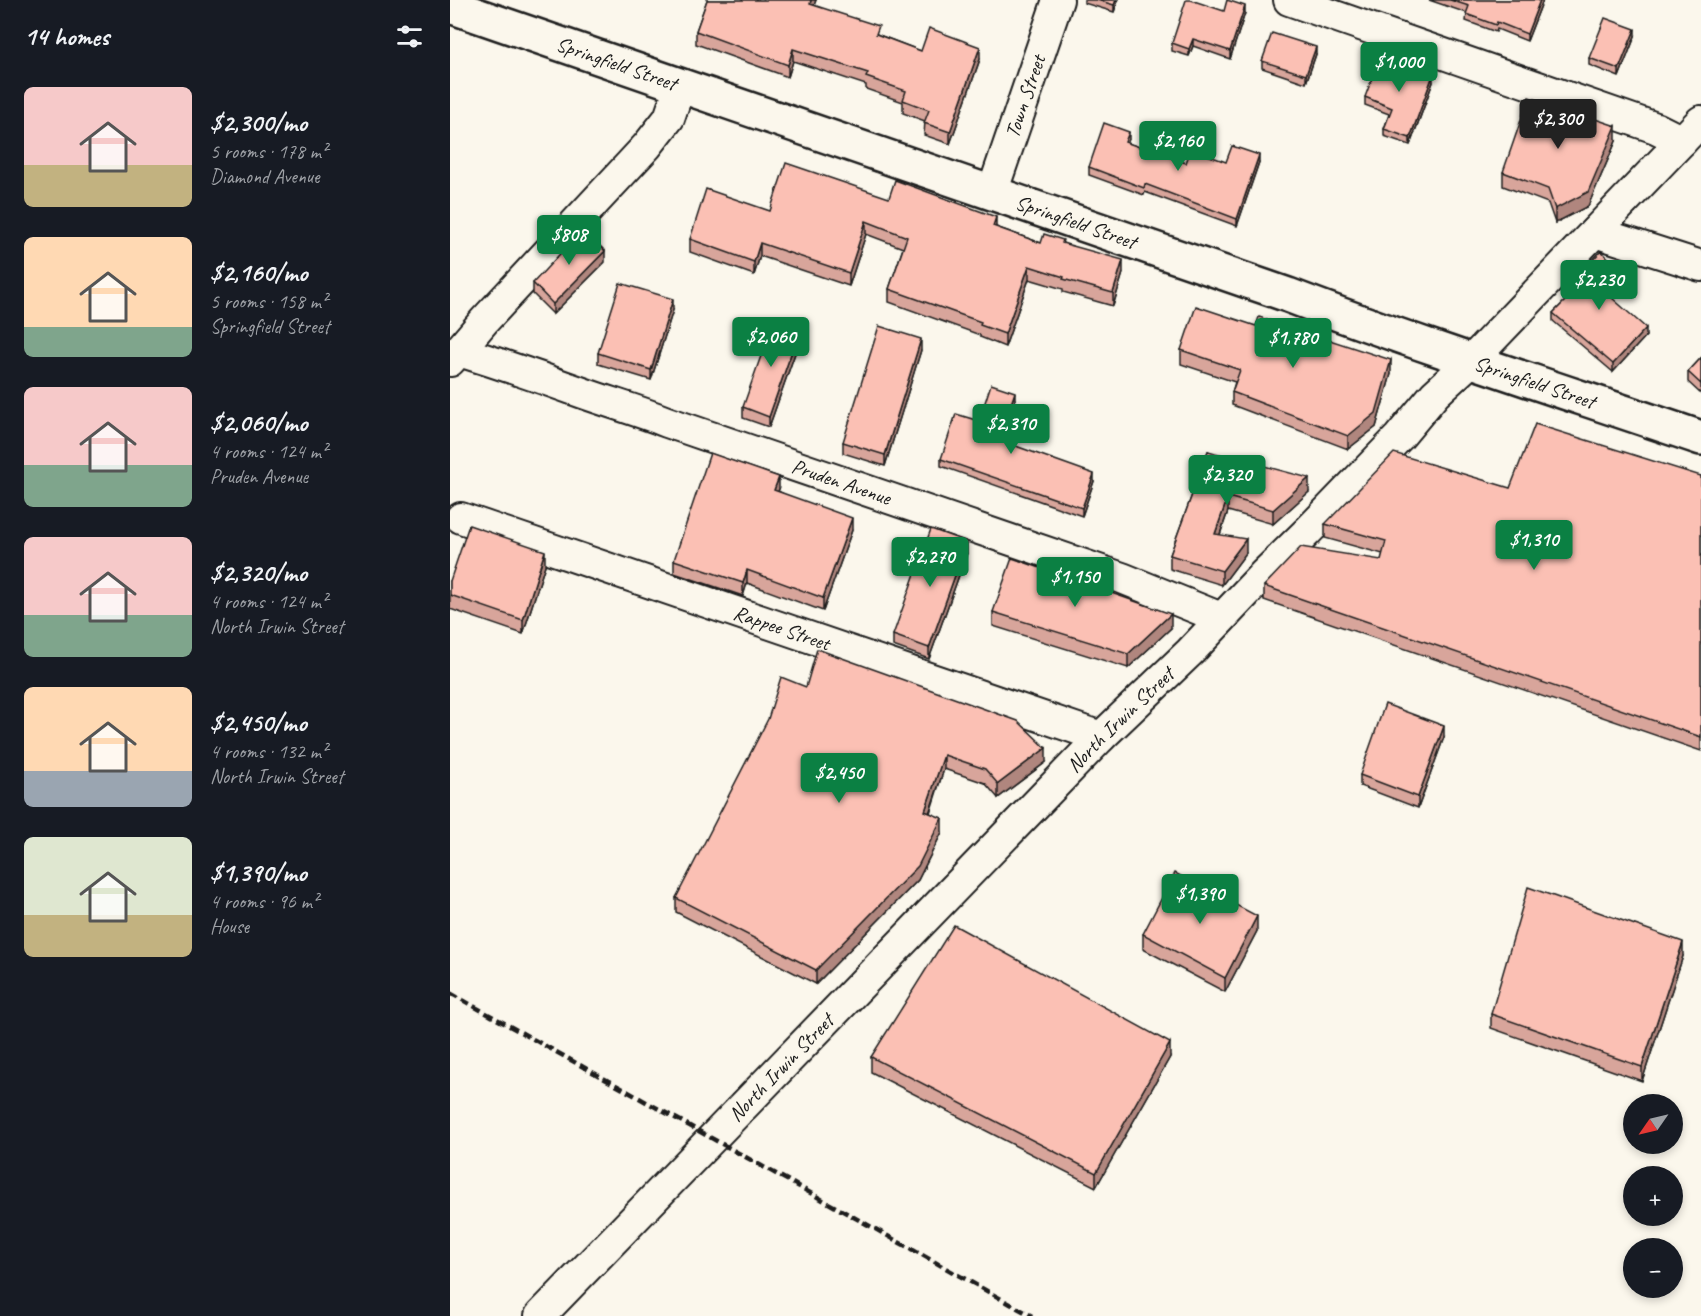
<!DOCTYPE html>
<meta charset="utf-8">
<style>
:root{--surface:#171b24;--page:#20242c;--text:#f1f3f6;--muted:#9ea1a6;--accent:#0b8043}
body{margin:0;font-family:Caveat,sans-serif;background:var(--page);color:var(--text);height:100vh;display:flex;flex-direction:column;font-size:22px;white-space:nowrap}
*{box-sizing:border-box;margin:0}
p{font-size:20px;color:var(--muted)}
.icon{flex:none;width:33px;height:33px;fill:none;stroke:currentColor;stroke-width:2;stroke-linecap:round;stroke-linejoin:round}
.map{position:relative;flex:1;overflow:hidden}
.sheet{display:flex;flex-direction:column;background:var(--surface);width:450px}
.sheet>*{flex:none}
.needle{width:39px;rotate:236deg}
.tools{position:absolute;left:1173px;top:1094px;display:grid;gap:12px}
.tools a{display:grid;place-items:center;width:60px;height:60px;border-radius:50%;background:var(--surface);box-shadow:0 3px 9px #0003;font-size:30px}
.price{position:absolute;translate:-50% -51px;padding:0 14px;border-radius:6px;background:var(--accent);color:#fff;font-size:20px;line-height:39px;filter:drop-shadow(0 2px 3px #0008)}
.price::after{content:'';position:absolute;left:50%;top:36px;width:18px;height:14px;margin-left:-9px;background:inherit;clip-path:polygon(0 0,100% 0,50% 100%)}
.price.on{background:#222;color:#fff}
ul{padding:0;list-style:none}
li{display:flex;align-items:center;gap:18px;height:150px;padding:0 24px}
li span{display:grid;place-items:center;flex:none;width:168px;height:120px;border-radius:9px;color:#555}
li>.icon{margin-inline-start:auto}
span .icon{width:72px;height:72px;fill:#fffc;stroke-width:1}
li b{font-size:26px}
h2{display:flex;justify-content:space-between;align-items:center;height:72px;padding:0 24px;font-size:26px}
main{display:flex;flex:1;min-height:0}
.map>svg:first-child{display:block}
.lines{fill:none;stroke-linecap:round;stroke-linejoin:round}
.minor-casing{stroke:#1c1c1c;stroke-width:34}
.major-casing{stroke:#1c1c1c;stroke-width:38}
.minor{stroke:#fbf7ec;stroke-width:30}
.major{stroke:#fbf7ec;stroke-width:33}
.rail{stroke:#1c1c1c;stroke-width:4.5;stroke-dasharray:9 4.5;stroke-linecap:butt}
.wall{fill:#d8a59b;stroke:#1c1c1c;stroke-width:1.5}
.shaded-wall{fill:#b0867e;stroke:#1c1c1c;stroke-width:1.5}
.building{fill:#fbc0b4;stroke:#1c1c1c;stroke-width:1.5}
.labels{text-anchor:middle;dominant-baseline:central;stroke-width:6;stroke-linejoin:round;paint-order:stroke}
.street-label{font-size:21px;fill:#1c1c1c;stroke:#fbf7ec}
</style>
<main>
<section class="sheet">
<h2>14 homes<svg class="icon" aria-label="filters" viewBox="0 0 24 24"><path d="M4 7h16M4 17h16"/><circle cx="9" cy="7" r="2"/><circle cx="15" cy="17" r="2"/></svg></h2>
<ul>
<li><span style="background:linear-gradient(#f6c9c9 65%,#c2b280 0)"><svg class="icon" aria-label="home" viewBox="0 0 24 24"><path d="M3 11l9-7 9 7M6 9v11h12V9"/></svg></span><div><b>$2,300/mo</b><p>5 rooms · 178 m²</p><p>Diamond Avenue</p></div></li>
<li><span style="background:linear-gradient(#ffd9b3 75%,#7fa58c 0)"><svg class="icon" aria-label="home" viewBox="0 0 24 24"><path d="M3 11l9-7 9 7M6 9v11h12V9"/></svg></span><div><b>$2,160/mo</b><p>5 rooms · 158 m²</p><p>Springfield Street</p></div></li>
<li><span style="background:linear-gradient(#f6c9c9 65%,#7fa58c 0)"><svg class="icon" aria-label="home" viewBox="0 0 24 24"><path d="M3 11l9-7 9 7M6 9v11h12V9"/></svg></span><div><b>$2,060/mo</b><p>4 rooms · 124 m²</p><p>Pruden Avenue</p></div></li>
<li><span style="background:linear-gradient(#f6c9c9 65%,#7fa58c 0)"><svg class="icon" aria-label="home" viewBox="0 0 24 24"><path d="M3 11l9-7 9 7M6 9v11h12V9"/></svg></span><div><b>$2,320/mo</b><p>4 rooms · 124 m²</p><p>North Irwin Street</p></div></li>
<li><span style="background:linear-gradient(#ffd9b3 70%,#9aa5b1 0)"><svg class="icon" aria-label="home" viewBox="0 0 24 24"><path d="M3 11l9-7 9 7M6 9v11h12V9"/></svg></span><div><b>$2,450/mo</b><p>4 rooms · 132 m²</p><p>North Irwin Street</p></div></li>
<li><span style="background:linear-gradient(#dfe7d0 65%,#c2b280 0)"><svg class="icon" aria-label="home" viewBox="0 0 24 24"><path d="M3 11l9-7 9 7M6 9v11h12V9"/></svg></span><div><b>$1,390/mo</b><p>4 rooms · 96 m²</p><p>House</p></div></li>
</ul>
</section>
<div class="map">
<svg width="1251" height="1316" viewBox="0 0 1251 1316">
<rect width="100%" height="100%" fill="#fbf7ec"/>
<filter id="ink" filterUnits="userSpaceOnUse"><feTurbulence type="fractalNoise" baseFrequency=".0167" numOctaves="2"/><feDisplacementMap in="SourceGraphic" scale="12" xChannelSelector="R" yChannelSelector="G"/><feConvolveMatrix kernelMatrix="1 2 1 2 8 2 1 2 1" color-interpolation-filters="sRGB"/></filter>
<g filter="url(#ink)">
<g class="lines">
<g class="minor-casing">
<g id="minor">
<path d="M839,0l367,128 26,13"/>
<path id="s1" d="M542,193l66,-193"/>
<path d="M1145,232l106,34"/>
<path id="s2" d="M9,351c42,13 83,27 124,42 28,10 56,18 84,29l455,156 99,40"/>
<path d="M0,361l34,-40 163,-175 22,-28 11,-32"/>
<path id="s3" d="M11,518l640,219"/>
<path id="s4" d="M90,1316l561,-579 89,-85 73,-77 44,-43 92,-95 36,-43 37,-34 229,-239"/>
</g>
</g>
<g class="major-casing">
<g id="major">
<path id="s5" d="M0,6l838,289c136,52 275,96 413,143"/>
</g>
</g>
<use href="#minor" class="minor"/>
<use href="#major" class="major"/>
<path class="rail" d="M0,993l582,323"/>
</g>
<g class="wall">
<path d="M257,0h109l-2,5 65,30 42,16 59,8 -30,85 -26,-9 1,-14 -22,-8v-11l-37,-13v-4l-73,-24 -5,16 -92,-33v-13z"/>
<path d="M634,0h34l-4,12 -30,-9z"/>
<path d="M979,0h114l-16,41 -30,-12 -1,3 -30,-11 1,-8z"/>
<path d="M774,11l21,2 -15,46 -37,-13 -4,10 -17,-5v-8z"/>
<path d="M1185,36l-16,41 -30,-12v-7z"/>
<path d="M866,54l-10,29 -44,-15v-7z"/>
<path d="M953,64l30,18 -23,63 -26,-9v-7l5,-15 -24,-9v-8z"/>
<path d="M679,139l-2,4 59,20 73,-1 -22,64 -92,-34 -1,3 -55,-20v-8z"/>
<path d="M1166,141l-28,65 -33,17 -7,-20 -45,-17v-14z"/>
<path d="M439,198l107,29 45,16h22l60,30 -10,33 -50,-14v-3l-34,-10 -24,68 -25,-10v-2l-91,-33v-13l14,-41 -37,-14 -17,52 -89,-30 -6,19 -64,-23v-13l80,-28z"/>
<path d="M155,262l-52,52 -20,-20v-11z"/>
<path d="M1172,278l-15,16 39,42 -33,36 -60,-51v-8l13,-13 -2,-1v-8z"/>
<path d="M223,310l-22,70 -53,-16v-11z"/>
<path d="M350,339l-31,88 -26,-9v-11z"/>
<path d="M471,350l-36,116 -42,-13v-11z"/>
<path d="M731,350l210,24 -15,53 -28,22 -116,-44v-13l3,-10 -54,-18z"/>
<path d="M1251,358v36l-13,-12v-10z"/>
<path d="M565,400l-14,41 93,40 -12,35 -141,-50v-7l38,-38z"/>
<path d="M758,451l101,41 -36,32 -45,-13 -8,24 26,18 -24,32 -52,-16v-14z"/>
<path d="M1251,476v275l-437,-151v-14l117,-26 2,-6 -58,-16v-14l185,-36z"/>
<path d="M329,489l-1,2 74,39 -29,81 -76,-28 -4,13 -69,-23v-13z"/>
<path d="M517,553l-38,106 -36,-13v-11z"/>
<path d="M95,565l-22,69 -73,-25v-28z"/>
<path d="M543,612l178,16 -43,40 -135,-42z"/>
<path d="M356,687l240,75 -48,36 -13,-15 -41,-14 -14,44 12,19 -24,48 -102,104 -140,-72v-14z"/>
<path d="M994,737l-26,71 -58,-22v-11z"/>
<path d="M807,931l-32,61 -82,-43v-15z"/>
<path d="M1233,956l-41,125 -151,-53v-14z"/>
<path d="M421,1057h299l-74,130 -225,-115z"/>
</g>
<g class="shaded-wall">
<path d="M361,0h5l-6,16v-12z"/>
<path d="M666,0h2l-4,12v-7z"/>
<path d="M1090,0h3l-16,41v-7z"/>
<path d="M795,6v7l-15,46v-8z"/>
<path d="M1185,29v7l-16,41v-8z"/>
<path d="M743,39v7l-4,10v-7z"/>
<path d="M530,47v12l-30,85v-12z"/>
<path d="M866,47v7l-10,29v-8z"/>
<path d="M343,49v12l-5,16v-12z"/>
<path d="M983,75v7l-23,63v-7z"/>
<path d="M1166,126v15l-28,65 -33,17v-14z"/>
<path d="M679,132v7l-4,10v-7z"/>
<path d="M809,155v7l-22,64v-7z"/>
<path d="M546,217v13l-3,-4z"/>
<path d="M416,221v13l-17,52v-13z"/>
<path d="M310,243v13l-6,19v-13z"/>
<path d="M155,251v11l-52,52v-10z"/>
<path d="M673,260v13l-10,33v-13z"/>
<path d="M579,266v13l-24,68v-13z"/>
<path d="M1172,271v7l-19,20v-8z"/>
<path d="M223,299v11l-22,70v-10z"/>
<path d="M350,328v11l-31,88v-10z"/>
<path d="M1196,328v8l-33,36v-8z"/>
<path d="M471,339v11l-36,116v-11z"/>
<path d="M941,360v14l-15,53 -28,22v-13z"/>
<path d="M565,392v8l-16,47v-7z"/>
<path d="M644,474v7l-12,35v-8z"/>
<path d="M329,477v12l-5,13v-12z"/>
<path d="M859,478v14l-36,32v-14z"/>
<path d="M778,497v14l-13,37v-14z"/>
<path d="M402,518v12l-29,81v-13z"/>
<path d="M796,539v14l-24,32v-14z"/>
<path d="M517,542v11l-38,106v-11z"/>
<path d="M95,551v14l-22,69v-14z"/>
<path d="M297,570v13l-4,13v-13z"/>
<path d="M721,614v14l-43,40v-14z"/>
<path d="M994,726v11l-26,71v-11z"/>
<path d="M596,748v14l-48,36v-14z"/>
<path d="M494,755v14l-19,56v-14z"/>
<path d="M492,818v14l-24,48 -102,104v-14z"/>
<path d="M807,916v15l-32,61v-14z"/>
<path d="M1233,942v14l-41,125v-14z"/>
<path d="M720,1043v14l-74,130v-14z"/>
</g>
<g class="building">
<path d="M257,0h104l-1,4 69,22 -3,8 45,17 8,-23 51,19 -30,85 -26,-9 5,-13 -26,-10 3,-9 -40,-14 2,-4 -75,-24 -5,16 -92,-34z"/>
<path d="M647,0h19l-2,5z"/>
<path d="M736,0h5l33,11 3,-11 18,6 -15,45 -37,-12 -4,10 -17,-6z"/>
<path d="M1000,0h90l-13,34 -30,-12 -1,3 -30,-11 3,-8z"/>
<path d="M1155,18l30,11 -16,40 -30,-11z"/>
<path d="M822,33l44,14 -10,28 -44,-14z"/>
<path d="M932,52l21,8 -1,3 31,12 -23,63 -26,-9 8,-21 -27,-11z"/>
<path d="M1079,97l87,29 -28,66 -33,17 -7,-20 -45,-17z"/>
<path d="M654,123l25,9 -4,10 61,21 5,-14 35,13 6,-16 27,9 -22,64 -92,-35 -1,4 -55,-21z"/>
<path d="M336,163l103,35 6,-18 101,37 -3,9 48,17 3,-9 19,6 -1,3 61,17 -10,33 -50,-14 1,-2 -35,-11 -24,68 -25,-9 1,-3 -92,-33 18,-52 -41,-16 -17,52 -89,-30 -6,19 -64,-23 16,-50 64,22z"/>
<path d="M133,229l22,22 -52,53 -20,-21z"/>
<path d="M1151,251l21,20 -19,19 43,38 -33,36 -60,-51 16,-16 -5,-6z"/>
<path d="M170,283l53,16 -22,71 -53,-17z"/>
<path d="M746,306l60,20 3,-9 132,43 -15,53 -28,23 -116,-44 8,-22 -59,-20z"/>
<path d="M324,319l26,9 -31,89 -26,-10z"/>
<path d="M429,326l42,13 -36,116 -42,-13z"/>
<path d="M1251,358v26l-13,-12z"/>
<path d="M541,384l24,8 -16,48 95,34 -12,34 -141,-49 15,-45 23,7z"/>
<path d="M1085,424l166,52v261l-437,-151 37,-39 80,13 5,-19 -61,-17 69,-71 116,35z"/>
<path d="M758,451l101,27 -36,32 -45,-13 -13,37 31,5 -24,32 -52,-16z"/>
<path d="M260,453l69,24 -5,13 78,28 -29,80 -76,-28 -4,13 -69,-23z"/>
<path d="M19,525l76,26 -22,69 -73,-25v-14z"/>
<path d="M481,529l36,13 -38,106 -36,-13z"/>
<path d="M562,558l159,56 -43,40 -135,-42z"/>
<path d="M367,649l201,72 28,27 -48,36 -13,-15 -41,-14 -19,56 17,7 -24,48 -102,104 -140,-72 92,-179 13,-42 25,10z"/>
<path d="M935,704l59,22 -26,71 -58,-22z"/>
<path d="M725,873l82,43 -32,62 -82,-44z"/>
<path d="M1078,887l155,55 -41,125 -151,-53z"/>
<path d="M504,925l216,118 -74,130 -225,-116z"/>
</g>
</g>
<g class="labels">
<g class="street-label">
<text stroke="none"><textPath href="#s5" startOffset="176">Springfield Street</textPath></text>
<text stroke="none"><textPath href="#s1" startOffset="102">Town Street</textPath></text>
<text stroke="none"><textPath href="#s5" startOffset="662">Springfield Street</textPath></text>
<text stroke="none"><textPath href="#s5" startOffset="1148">Springfield Street</textPath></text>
<text stroke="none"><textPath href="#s2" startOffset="404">Pruden Avenue</textPath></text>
<text stroke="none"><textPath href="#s3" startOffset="339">Rappee Street</textPath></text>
<text stroke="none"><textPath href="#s4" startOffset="832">North Irwin Street</textPath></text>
<text stroke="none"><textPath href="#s4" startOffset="346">North Irwin Street</textPath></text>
</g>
</g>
</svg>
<div class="tools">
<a><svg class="needle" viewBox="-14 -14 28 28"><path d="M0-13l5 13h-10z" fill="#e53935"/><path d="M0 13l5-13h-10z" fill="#9ea1a6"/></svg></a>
<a>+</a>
<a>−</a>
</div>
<b class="price" style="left:949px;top:93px">$1,000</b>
<b class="price on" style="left:1108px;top:150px">$2,300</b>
<b class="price" style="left:728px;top:172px">$2,160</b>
<b class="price" style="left:119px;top:266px">$808</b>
<b class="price" style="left:1149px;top:311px">$2,230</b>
<b class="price" style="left:321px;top:368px">$2,060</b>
<b class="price" style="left:843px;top:369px">$1,780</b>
<b class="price" style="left:561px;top:455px">$2,310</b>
<b class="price" style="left:777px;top:506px">$2,320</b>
<b class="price" style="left:1084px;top:571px">$1,310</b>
<b class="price" style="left:480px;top:588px">$2,270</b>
<b class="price" style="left:625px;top:608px">$1,150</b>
<b class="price" style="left:389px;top:804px">$2,450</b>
<b class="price" style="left:750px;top:925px">$1,390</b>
</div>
</main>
